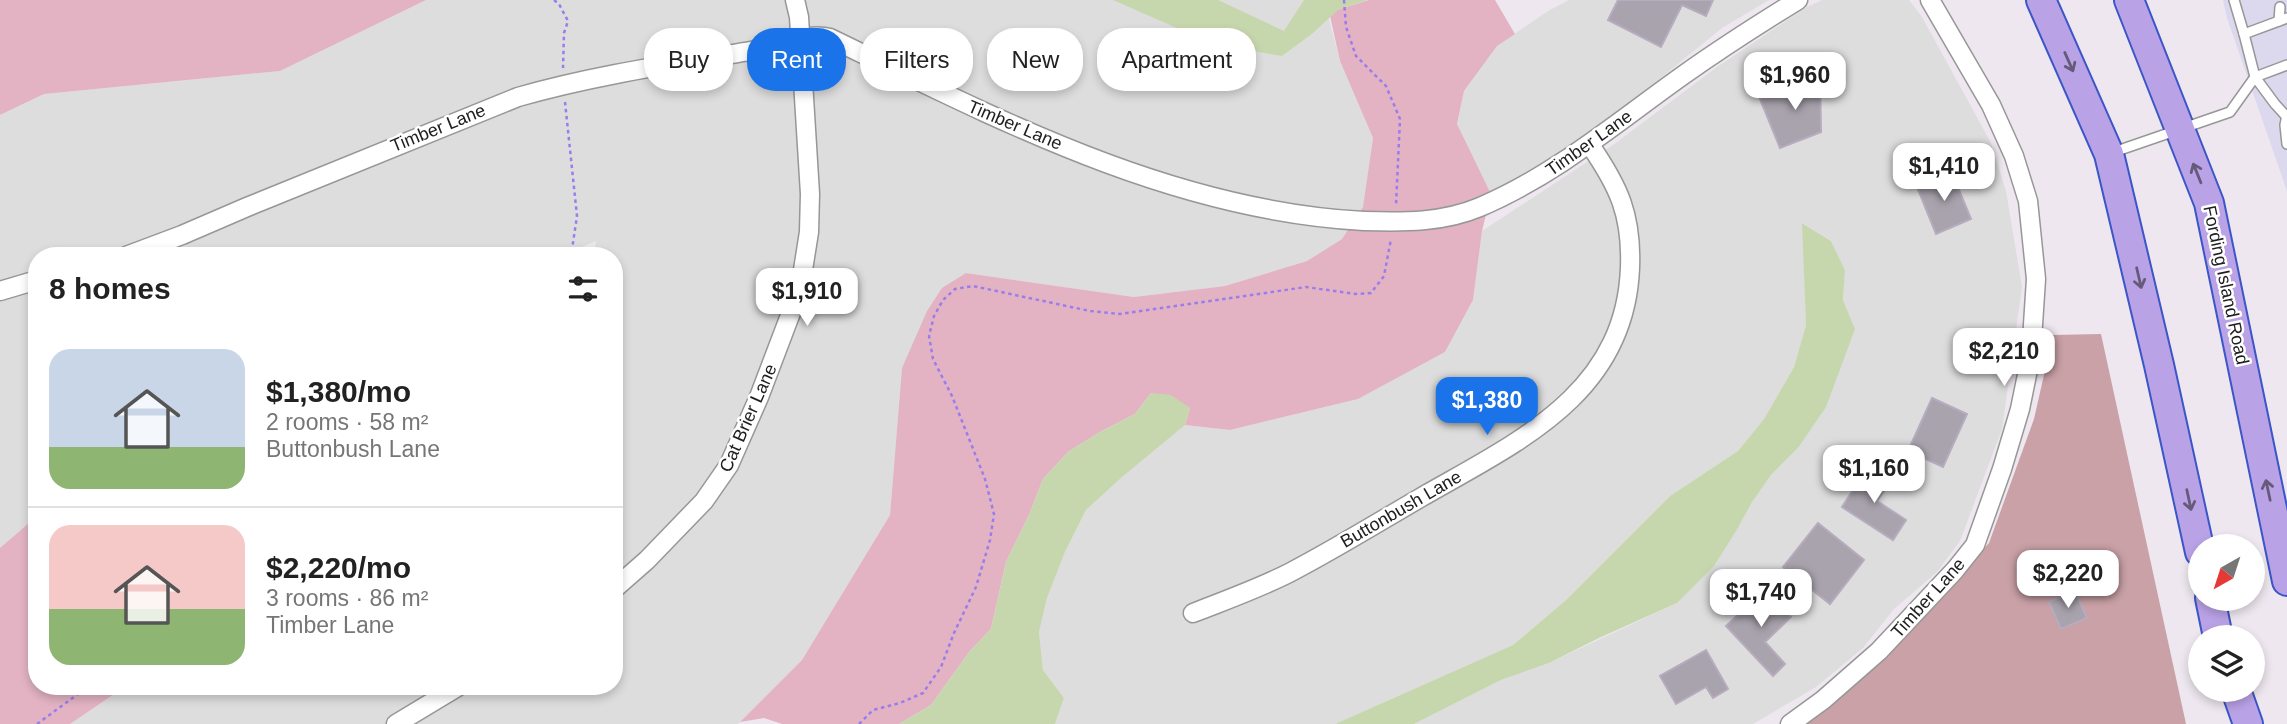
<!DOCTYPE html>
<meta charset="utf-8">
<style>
:root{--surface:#fff;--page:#f6f6f6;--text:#222;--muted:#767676;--line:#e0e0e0;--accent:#1a73e8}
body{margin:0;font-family:Helvetica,sans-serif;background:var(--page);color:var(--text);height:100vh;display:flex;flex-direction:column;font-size:26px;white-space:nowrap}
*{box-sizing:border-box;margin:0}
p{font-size:23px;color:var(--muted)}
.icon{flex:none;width:38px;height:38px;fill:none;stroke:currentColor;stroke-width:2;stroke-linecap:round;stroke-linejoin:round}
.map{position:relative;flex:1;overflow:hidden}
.drawer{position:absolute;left:28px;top:247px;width:595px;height:448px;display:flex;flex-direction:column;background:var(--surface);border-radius:28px;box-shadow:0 4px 10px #0003}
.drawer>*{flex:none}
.hud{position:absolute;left:644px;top:28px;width:665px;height:63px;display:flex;gap:14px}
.needle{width:46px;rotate:219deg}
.buttons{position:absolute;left:2188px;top:534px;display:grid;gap:14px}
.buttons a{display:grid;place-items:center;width:77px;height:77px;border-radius:50%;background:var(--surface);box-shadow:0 4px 10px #0003;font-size:35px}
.price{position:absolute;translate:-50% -60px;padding:0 16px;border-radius:14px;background:#fff;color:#222;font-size:23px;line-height:46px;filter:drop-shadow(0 2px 4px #0008)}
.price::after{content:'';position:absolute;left:50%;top:42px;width:21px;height:16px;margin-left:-10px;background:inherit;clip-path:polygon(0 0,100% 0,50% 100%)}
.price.selected{background:var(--accent);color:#fff}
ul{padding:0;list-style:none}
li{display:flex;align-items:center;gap:21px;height:175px;padding:0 21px}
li+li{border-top:2px solid var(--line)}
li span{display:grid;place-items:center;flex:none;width:196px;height:140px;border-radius:21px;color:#555}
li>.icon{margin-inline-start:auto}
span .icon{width:84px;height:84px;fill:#fffc;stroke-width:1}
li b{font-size:30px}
h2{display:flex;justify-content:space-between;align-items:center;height:84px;padding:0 21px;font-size:30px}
.chip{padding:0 24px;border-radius:28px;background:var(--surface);box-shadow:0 4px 10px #0003;font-size:24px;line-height:63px}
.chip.selected{background:var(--accent);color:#fff}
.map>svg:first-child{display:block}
.residential{fill:#ddd}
.commercial{fill:#dcd8ee}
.grass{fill:#e3b3c3}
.forest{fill:#c9a1a7}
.water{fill:#c7d7ad}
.building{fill:#a9a3ad;stroke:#b7abbf;stroke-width:2}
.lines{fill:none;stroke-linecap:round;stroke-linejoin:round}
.service-casing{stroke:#979797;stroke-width:12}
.minor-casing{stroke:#979797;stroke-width:21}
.trunk-casing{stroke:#3b56c6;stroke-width:32}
.path{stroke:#997dea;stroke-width:2.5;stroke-dasharray:3.5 3.5;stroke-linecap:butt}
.service{stroke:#fff;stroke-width:9}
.minor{stroke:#fff;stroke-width:18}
.trunk{stroke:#baa2e7;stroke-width:28}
.oneway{stroke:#655a7a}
.labels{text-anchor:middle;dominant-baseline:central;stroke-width:5;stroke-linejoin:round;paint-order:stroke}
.street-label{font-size:18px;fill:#202020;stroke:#fff}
</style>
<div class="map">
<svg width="2287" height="724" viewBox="0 0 2287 724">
<rect width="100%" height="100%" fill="#eee7ef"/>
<g class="residential">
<path d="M426,0h898l16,61 33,77 -10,71 -21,30 -35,22 -82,25 -91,11 -168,-24 -64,95 -12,147 -88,145 -64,64h-668l56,-38h488v-430l-20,-1 2,-14 -36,15h-523v260l-37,32v-433l44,-21 236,-23z"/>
<path d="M1569,0h200l-47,28 -92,75 -101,72 -38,19 -34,-69 7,-34 33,-45 51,-35z"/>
<path d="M1822,0h87l13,17 68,124 16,50 16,96 -20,142 -42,112 -23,31 -43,37 -31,39 -47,39 -63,37h-339l87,-44 48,-17 128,-60 94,-128 27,-27 57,-119 -12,-29 2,-30 -14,-29 -28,-18 3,102 -12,42 -30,52 -26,32 -68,45 -104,104 -53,45 -178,79h-280l9,-26 -21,-28 -4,-38 8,-34 18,-46 21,-42 35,-32 64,-53 45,5 128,-31 87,-47 28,-52 9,-69 131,-86 104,-78 90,-60z"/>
</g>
<path class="commercial" d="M2223,0h64v191l-60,-173z"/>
<g class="grass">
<path d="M0,0h426l-146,71 -236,23 -44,21z"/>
<path d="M1369,0h126l20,34 -18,12 -33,45 -7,33 34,70 -9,37 -9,69 -28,52 -87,47 -128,31 -45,-5 5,-17 -39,-15 -16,21 -35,18 -32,20 -25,27 -14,36 -23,47 -15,67 -21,22 -39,54 -32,19h-117l-18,-6 -24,4 62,-62 88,-145 12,-147 25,-57 15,-23 24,-15 168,24 91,-11 82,-25 35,-22 21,-32 10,-69 -33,-77 -10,-45 9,-7z"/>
<path d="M37,516v170h89l-56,38h-70v-176z"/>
</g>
<path class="forest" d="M2101,334l85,390h-380l79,-67 104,-114 45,-124 19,-84z"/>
<g class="water">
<path d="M1113,0h105l66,31 20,-31h64l-29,9 -26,24 -31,23 -47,-8 -49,-16z"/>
<path d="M1802,223l29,18 14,29 -2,30 12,29 -29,78 -28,41 -27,27 -19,27 -16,29 -22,35 -37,37 -78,35 -50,25 -48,17 -87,44h-79l178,-79 53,-45 104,-104 68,-45 26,-32 30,-52 12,-42z"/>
<path d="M1151,393l20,2 19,13 -5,17 -64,53 -35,32 -21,42 -18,46 -8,34 4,38 21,28 -9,26h-156l32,-19 39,-54 21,-22 15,-67 23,-47 14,-36 25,-27 32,-20 35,-18z"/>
</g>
<g class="building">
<path d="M1618,0h95l-7,16 -24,-11 -21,42 -53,-27z"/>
<path d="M1820,75l1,57 -41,16 -20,-49z"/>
<path d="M1952,173l19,46 -35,15 -19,-47z"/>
<path d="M1932,398l35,16 -24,53 -35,-16z"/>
<path d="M1868,467l22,15 -13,19 29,19 -13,20 -51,-33z"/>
<path d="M1818,523l46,37 -34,44 -47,-37z"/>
<path d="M1765,589l26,28 -26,25 20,22 -12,12 -47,-50z"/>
<path d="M2075,591l12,27 -26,11 -12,-27z"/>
<path d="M1706,650l22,39 -15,9 -7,-11 -30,17 -16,-28z"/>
</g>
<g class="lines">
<g class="service-casing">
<g id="service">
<path d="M2234,0l10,34"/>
<path d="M2279,21l1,-14"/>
<path d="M2287,115l-2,10 2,19"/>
<path d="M2286,116l-11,-12 -20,-27 -11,-43 43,-16"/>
<path d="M2111,153l119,-41 25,-35 32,-12"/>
</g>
</g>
<g class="minor-casing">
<g id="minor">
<path d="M126,256l56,-21 65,-28 271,-110c80,-23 162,-34 244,-48 23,-4 45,-17 68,-11 169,82 343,173 534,183 40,1 78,2 116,-14 75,-32 136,-84 202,-131 38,-27 77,-52 116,-76"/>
<path d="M0,291l37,-11"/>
<path d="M614,589l33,-29 57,-59 25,-36 30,-68 41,-108 9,-57 1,-38 -11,-177 -4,-17"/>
<path d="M1193,613c33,-13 67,-25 98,-41 44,-23 86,-49 129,-74 97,-56 205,-103 210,-230 2,-53 -11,-81 -40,-123"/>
<path d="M396,724l63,-38"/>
<path d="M1790,724l33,-24 56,-49 76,-81 20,-25 27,-76 18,-60 11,-54 5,-76 -8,-78 -14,-45 -23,-51 -61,-105"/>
</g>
</g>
<g class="trunk-casing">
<g id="trunk">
<path d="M2041,0l68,154 50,211 41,187"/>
<path d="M2129,0l80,203 78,378"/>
<path d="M2210,598l8,39"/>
<path d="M2236,690l12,34"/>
</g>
</g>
<g class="path">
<path d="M554,0l5,4 9,17 -4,12 -1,35"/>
<path d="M1344,0l2,27 10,29 30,30 14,33 -4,86"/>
<path d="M565,102l12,114 -6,40"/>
<path d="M37,724l52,-38"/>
<path d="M859,724l14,-14 27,-7 23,-10 18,-26 13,-34 22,-46 14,-47 4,-26 -9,-35 -33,-83 -19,-37 -4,-23 5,-20 9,-16 12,-11 18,-3 117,25 30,3 186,-27 49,7 16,-1 13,-17 7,-37"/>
</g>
<use href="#service" class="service"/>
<use href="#minor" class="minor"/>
<use href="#trunk" class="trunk"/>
</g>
<defs><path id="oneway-shaft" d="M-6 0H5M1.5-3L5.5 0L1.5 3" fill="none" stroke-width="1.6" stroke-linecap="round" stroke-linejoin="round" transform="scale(1.75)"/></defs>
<g class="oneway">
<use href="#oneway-shaft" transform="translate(2069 62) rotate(66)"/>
<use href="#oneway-shaft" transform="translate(2197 173) rotate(-112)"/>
<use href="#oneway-shaft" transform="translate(2139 278) rotate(77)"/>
<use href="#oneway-shaft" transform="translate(2268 490) rotate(-102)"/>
<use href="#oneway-shaft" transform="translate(2189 500) rotate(78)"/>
</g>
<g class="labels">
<g class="street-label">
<text transform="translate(1015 125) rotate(23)">Timber Lane</text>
<text transform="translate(438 128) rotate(-22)">Timber Lane</text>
<text transform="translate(1589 143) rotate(-35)">Timber Lane</text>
<text transform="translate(2226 285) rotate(78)">Fording Island Road</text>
<text transform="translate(748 418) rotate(-66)">Cat Brier Lane</text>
<text transform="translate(1401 509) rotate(-30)">Buttonbush Lane</text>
<text transform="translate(1928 598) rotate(-48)">Timber Lane</text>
</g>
</g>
</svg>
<div class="buttons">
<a><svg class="needle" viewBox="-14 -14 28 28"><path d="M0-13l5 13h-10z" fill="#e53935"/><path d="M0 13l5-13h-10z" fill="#767676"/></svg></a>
<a><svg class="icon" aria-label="layers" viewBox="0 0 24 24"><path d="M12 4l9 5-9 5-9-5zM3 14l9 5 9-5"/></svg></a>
</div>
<b class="price" style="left:1795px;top:112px">$1,960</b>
<b class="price" style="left:1944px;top:203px">$1,410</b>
<b class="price" style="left:807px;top:328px">$1,910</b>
<b class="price" style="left:2004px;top:388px">$2,210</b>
<b class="price selected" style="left:1487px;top:437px">$1,380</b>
<b class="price" style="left:1874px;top:505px">$1,160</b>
<b class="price" style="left:2068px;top:610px">$2,220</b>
<b class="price" style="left:1761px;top:629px">$1,740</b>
<div class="hud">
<a class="chip">Buy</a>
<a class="chip selected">Rent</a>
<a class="chip">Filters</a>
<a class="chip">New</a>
<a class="chip">Apartment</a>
</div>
<section class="drawer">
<h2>8 homes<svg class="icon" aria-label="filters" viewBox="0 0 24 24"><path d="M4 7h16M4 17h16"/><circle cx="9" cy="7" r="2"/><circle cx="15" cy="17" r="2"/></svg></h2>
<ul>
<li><span style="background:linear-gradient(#c9d6e8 70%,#8fb573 0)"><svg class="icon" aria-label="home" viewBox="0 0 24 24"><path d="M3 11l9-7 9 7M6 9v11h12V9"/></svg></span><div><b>$1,380/mo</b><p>2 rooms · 58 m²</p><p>Buttonbush Lane</p></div></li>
<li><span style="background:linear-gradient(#f6c9c9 60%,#8fb573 0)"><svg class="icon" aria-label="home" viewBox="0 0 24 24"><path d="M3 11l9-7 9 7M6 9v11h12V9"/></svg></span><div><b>$2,220/mo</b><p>3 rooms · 86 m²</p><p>Timber Lane</p></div></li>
</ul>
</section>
</div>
